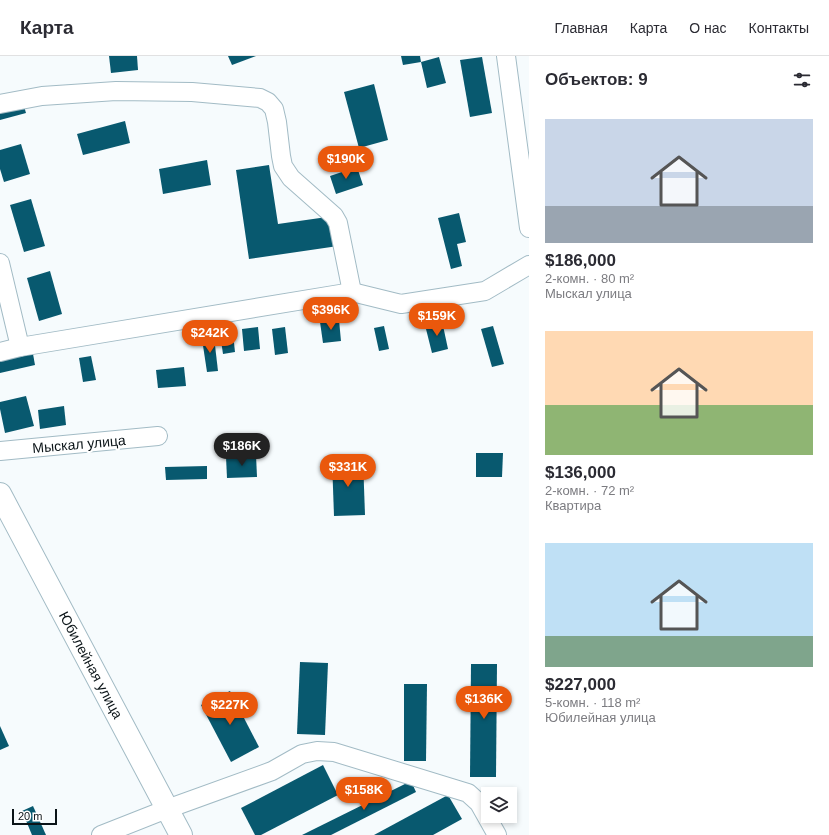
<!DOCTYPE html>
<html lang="ru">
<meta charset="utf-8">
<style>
:root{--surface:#fff;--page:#f2f2f3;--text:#2b2b33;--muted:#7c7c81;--line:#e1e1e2;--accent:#ea580c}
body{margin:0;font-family:Helvetica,sans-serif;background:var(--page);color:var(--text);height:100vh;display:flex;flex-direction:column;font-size:15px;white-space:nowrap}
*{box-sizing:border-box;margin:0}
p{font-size:13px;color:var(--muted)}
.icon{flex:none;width:22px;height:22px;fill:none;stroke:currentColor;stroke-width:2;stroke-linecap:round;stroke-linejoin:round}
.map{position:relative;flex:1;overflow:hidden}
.sheet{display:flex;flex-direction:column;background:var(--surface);width:300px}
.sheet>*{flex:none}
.tools{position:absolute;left:481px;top:731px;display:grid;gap:8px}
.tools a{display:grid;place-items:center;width:36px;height:36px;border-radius:0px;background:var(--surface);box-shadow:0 2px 6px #0003;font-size:20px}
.scale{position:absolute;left:12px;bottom:10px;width:45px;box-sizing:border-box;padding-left:4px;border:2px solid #0b1418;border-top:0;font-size:11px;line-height:14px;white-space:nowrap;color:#0b1418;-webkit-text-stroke:3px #fff;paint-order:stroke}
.price{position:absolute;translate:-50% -34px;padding:0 9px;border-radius:14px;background:var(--accent);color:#fff;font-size:13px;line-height:26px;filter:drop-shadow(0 1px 2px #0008)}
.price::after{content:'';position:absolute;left:50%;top:24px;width:12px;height:9px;margin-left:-6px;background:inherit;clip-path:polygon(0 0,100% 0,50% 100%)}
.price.active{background:#222;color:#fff}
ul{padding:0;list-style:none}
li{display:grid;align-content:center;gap:8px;height:212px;padding:0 16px}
li span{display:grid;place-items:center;height:124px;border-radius:0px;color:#555}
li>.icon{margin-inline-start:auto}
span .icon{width:72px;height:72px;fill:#fffc;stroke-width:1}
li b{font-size:17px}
h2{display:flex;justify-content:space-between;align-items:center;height:48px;padding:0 16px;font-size:17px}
header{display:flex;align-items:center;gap:24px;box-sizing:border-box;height:56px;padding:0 20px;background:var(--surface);border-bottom:1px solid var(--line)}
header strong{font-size:19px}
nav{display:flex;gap:22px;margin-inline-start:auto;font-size:14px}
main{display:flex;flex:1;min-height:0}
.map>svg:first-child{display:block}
.building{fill:#08596f}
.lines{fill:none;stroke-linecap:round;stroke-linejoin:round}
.minor-casing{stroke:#a2bbc5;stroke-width:20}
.major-casing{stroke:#a2bbc5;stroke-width:24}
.minor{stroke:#fff;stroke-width:18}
.major{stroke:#fff;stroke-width:22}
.labels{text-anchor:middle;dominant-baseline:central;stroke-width:4;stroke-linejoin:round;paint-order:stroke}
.street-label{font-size:14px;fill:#0b1418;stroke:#fff}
</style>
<header>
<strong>Карта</strong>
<nav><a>Главная</a><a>Карта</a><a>О нас</a><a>Контакты</a></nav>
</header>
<main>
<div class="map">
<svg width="529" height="779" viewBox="0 0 529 779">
<rect width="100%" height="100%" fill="#f6fbfd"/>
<g class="building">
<path d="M109,0h28l1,14 -27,3z"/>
<path d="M228,0h28l-24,9z"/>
<path d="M401,0h19l1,6 -18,3z"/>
<path d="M439,1l7,26 -19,5 -6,-26z"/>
<path d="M482,1l10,56 -22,4 -10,-57z"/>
<path d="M374,28l14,56 -29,8 -15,-56z"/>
<path d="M23,47l3,10 -26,7v-10z"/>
<path d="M125,65l5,22 -47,12 -6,-21z"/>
<path d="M21,88l9,30 -26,8 -4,-13v-19z"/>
<path d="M207,104l4,25 -48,9 -4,-25z"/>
<path d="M269,109l9,59 56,-8 4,30 -89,13 -13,-89z"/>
<path d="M357,111l6,18 -27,9 -6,-18z"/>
<path d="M31,143l14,47 -21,6 -14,-47z"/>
<path d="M459,157l7,29 -9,2 5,22 -11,3 -13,-51z"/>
<path d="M50,215l12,43 -23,7 -12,-43z"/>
<path d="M339,264l2,21 -18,2 -3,-21z"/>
<path d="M442,265l6,28 -16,4 -7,-28z"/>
<path d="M232,269l3,27 -12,2 -4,-27z"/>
<path d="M384,270l5,23 -10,2 -5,-23z"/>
<path d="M493,270l11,38 -12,3 -11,-38z"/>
<path d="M258,271l2,22 -16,2 -2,-22z"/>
<path d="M285,271l3,26 -13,2 -3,-26z"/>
<path d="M214,281l4,34 -11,1 -5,-33z"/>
<path d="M33,298l2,11 -35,8v-13z"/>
<path d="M91,300l5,24 -13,2 -4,-24z"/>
<path d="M184,311l2,19 -28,2 -2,-18z"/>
<path d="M26,340l8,30 -29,7 -5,-24v-7z"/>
<path d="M64,350l2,19 -26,4 -2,-19z"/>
<path d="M476,397h27l-1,24h-26z"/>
<path d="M256,399l1,22 -30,1 -1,-21z"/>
<path d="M363,403l2,56 -31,1 -2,-56z"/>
<path d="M207,410v13l-41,1 -1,-13z"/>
<path d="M300,606l28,1 -3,72 -28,-1z"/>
<path d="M471,608h26l-1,113h-26z"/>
<path d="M404,628h23l-1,77h-22z"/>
<path d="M230,635l29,56 -28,15 -30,-57z"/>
<path d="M0,670l9,20 -9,4z"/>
<path d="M323,709l15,30 -77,40h-6l-14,-27z"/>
<path d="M411,725l5,11 -85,43h-29z"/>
<path d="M448,739l14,24 -29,16h-59z"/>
<path d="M33,750l13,29h-14l-10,-24z"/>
</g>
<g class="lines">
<g class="minor-casing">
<g id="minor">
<path d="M506,0l23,172"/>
<path d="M0,48l42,-8 74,-5 76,1 68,6 8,4 6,7 3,13 4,34 2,10 8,12 43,38 4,7 14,69"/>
<path d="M0,207l20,84"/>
<path d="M0,296l20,-5 332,-55 49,12 84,-13 44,-26"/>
<path d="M0,395l158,-15"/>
<path d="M101,779l66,-26 105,-38 30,-17 15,-3 17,1 134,41 11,10 18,32"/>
</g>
</g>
<g class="major-casing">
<path id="major" d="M0,438l181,341"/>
</g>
<use href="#minor" class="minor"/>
<use href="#major" class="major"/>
</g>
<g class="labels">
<g class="street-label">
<text transform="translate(79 388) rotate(-5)">Мыскал улица</text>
<text transform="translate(91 609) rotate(62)">Юбилейная улица</text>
</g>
</g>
</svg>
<div class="tools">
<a><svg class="icon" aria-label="layers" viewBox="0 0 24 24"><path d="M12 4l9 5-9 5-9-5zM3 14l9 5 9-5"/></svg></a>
</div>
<div class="scale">20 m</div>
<b class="price" style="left:346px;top:124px">$190K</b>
<b class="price" style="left:331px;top:275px">$396K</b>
<b class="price" style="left:437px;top:281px">$159K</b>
<b class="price" style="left:210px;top:298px">$242K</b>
<b class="price active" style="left:242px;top:411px">$186K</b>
<b class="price" style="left:348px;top:432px">$331K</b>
<b class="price" style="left:484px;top:664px">$136K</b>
<b class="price" style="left:230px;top:670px">$227K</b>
<b class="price" style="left:364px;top:755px">$158K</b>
</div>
<section class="sheet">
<h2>Объектов: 9<svg class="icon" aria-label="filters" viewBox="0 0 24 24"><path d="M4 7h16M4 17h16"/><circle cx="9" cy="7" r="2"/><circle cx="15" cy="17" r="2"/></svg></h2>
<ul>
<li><span style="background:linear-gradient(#c9d6e8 70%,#9aa5b1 0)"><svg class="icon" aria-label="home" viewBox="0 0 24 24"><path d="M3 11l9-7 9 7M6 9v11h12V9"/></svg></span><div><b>$186,000</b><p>2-комн. · 80 m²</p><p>Мыскал улица</p></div></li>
<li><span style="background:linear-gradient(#ffd9b3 60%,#8fb573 0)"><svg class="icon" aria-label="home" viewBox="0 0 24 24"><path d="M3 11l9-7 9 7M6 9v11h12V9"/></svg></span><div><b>$136,000</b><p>2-комн. · 72 m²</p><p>Квартира</p></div></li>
<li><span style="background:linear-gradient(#bfe0f5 75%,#7fa58c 0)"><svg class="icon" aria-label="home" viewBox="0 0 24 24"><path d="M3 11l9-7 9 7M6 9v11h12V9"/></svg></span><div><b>$227,000</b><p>5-комн. · 118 m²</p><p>Юбилейная улица</p></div></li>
</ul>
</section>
</main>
